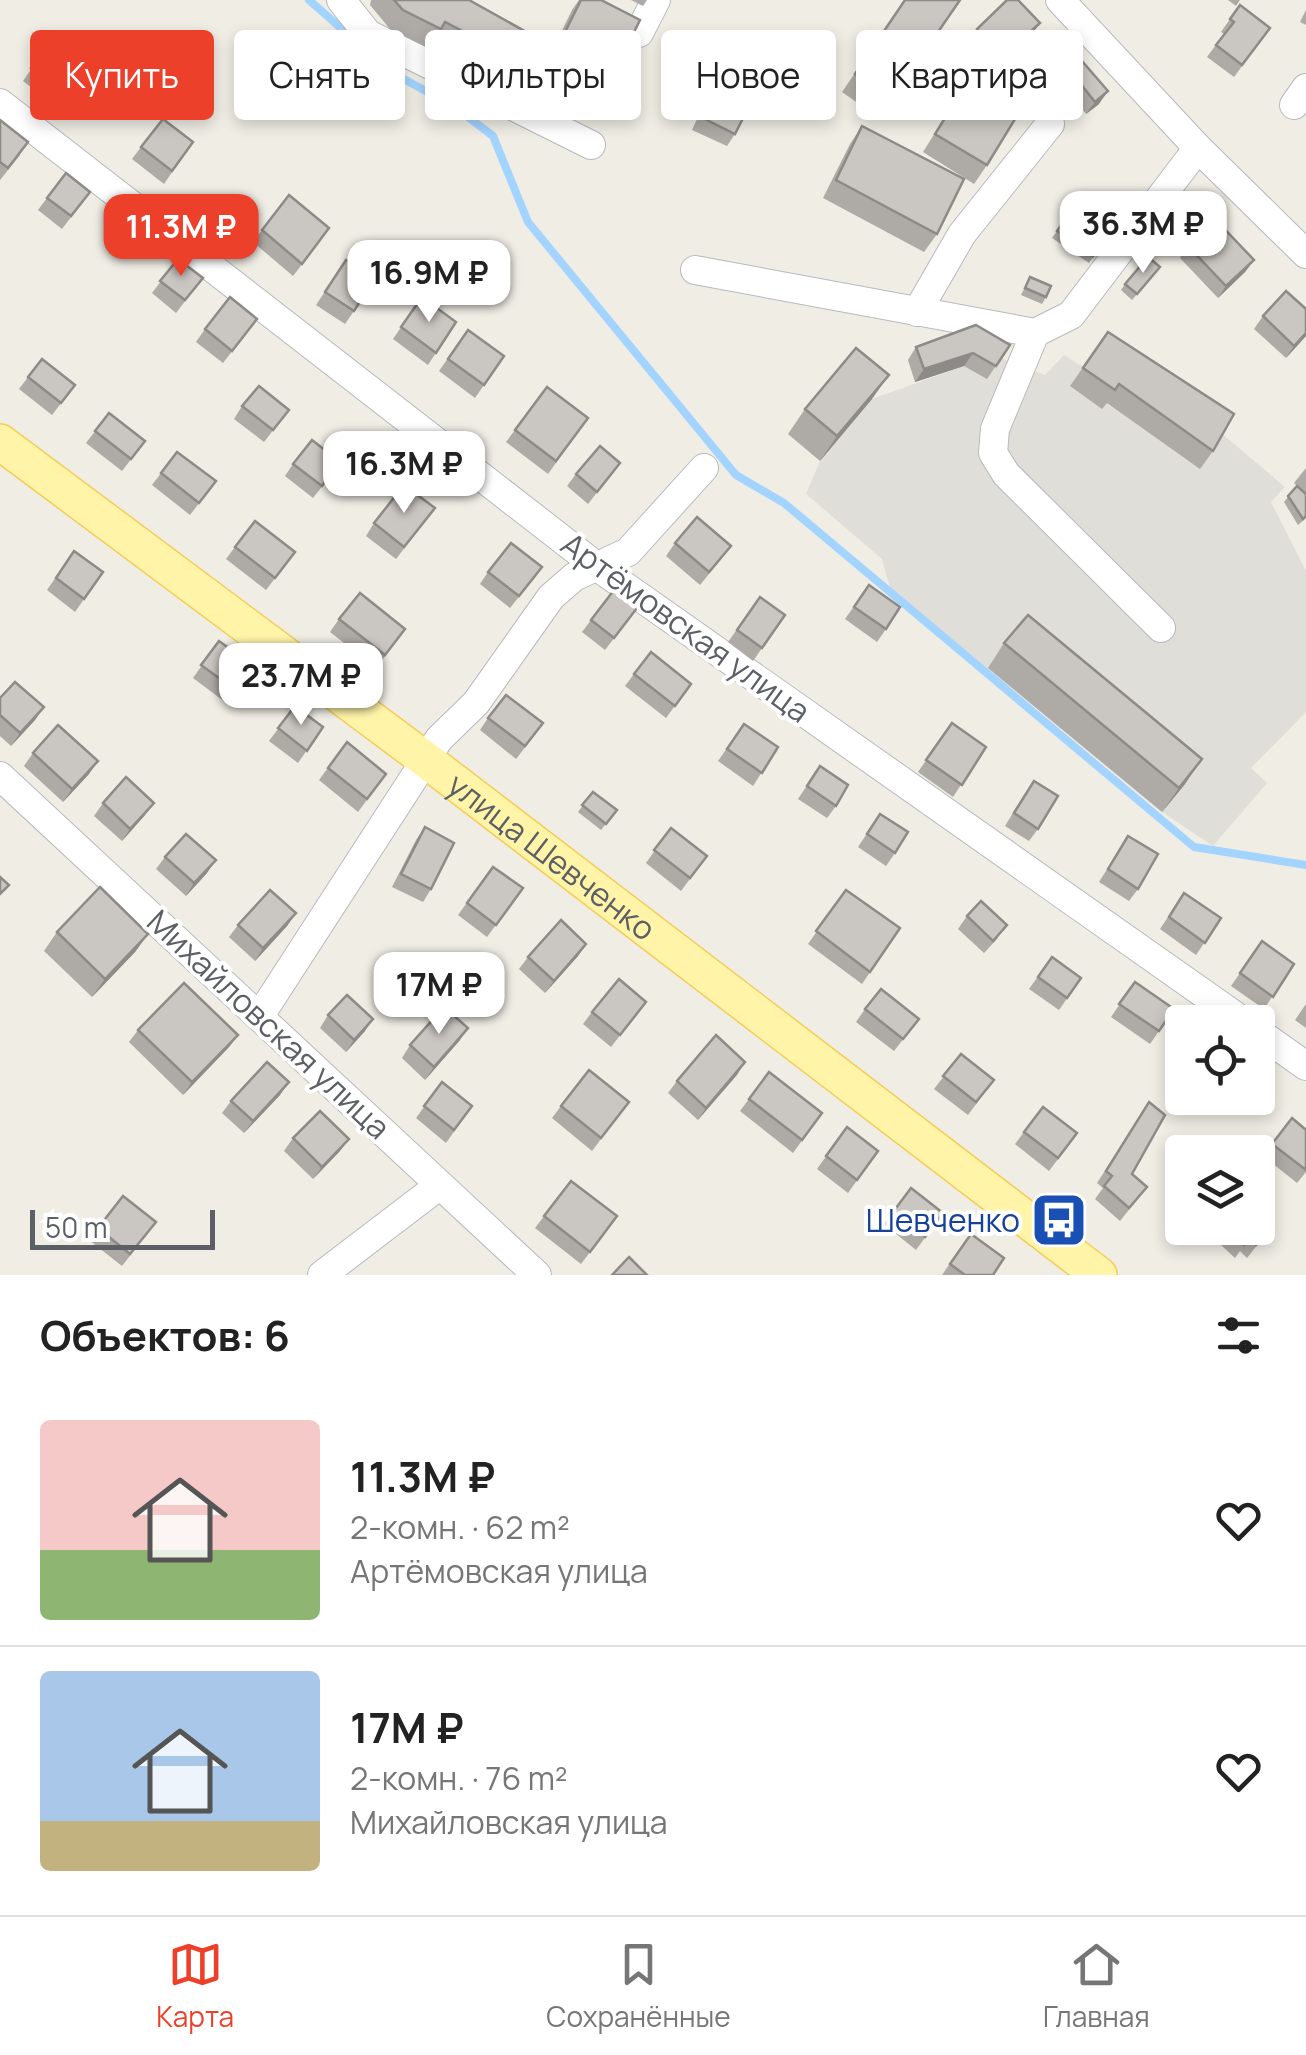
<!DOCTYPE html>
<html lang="ru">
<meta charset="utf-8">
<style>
:root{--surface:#fff;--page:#f6f6f6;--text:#222;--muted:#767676;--line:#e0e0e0;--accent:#ed402b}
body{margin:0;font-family:Manrope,sans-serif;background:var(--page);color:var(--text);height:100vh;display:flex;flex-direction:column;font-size:38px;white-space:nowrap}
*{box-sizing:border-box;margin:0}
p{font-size:32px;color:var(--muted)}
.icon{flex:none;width:55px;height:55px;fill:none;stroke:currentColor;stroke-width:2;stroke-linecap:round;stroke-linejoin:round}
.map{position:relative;height:1275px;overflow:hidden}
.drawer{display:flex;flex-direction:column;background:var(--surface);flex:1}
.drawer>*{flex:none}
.hud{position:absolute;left:30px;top:30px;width:1248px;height:90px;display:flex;gap:20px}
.tools{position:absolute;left:1165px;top:1005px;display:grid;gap:20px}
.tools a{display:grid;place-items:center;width:110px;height:110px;border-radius:10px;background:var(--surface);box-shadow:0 5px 15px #0003;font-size:50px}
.scale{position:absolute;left:30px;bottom:25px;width:185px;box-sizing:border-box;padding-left:10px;border:5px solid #5c5f65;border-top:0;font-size:28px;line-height:35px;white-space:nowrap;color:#5c5f65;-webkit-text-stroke:8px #fff;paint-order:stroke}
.price{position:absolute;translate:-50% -85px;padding:0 22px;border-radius:20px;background:#fff;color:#222;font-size:32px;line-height:65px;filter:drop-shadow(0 2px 5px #0008)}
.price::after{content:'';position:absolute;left:50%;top:60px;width:30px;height:22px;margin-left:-15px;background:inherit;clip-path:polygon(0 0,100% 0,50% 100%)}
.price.on{background:var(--accent);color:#fff}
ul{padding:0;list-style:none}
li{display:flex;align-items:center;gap:30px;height:250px;padding:0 40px}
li+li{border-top:2px solid var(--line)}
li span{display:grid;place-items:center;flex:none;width:280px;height:200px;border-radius:10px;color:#555}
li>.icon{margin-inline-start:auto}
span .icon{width:120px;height:120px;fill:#fffc;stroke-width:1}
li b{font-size:42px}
h2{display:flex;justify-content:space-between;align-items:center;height:120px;padding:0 40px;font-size:42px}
.tag{padding:0 35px;border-radius:10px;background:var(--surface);box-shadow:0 5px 15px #0003;font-size:35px;line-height:90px}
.tag.on{background:var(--accent);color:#fff}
.tabs{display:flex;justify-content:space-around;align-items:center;height:140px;border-top:2px solid var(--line);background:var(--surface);font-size:28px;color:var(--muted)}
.tabs a{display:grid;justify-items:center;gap:5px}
.tabs .on{color:var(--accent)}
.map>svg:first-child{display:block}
.industrial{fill:#e0ded8}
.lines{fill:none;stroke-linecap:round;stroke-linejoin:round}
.stream{stroke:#a3d4ff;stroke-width:8}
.minor-casing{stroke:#b6b9be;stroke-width:30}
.major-casing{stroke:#f5cd57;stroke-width:38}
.minor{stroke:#fff;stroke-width:28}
.major{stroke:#fff4a8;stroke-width:35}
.wall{fill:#aeaaa6}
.shaded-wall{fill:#8d8b87}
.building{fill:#cac6c1;stroke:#8d8b87;stroke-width:2.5}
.labels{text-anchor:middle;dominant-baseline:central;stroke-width:8;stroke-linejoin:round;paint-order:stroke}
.street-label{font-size:32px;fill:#5c5f65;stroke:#fff}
.transit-label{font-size:32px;fill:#164399;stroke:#fff;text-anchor:end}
</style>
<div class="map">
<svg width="1306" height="1275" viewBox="0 0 1306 1275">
<rect width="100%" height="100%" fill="#efede4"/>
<path class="industrial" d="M1095,351l126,82 64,54 -14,15 35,69v141l-55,56 16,15 -54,63 -51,-34 -272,-224 -8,-29 -76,-65 14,-33 52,-62 92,-33 23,12 14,-20 44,17 19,-20 19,12z"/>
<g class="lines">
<path class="stream" d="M309,0l82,72 64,35 38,29 35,86 208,253 48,28 410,344 112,18"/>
<g class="minor-casing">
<g id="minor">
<path d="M341,0l27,34 223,111"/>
<path d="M1060,0l138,148 108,106"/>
<path d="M639,33l17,-33"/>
<path d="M0,103l599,465 645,454"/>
<path d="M1294,105l12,-17"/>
<path d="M695,270l340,63 36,-18 127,-167"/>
<path d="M917,312l45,-78 88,-110"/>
<path d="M1035,333l-40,96 -2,24 13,21 155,154"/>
<path d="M0,776l537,499"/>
<path d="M261,1014l178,-275 37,-36 75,-106 23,-20 54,-25 76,-84"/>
<path d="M1258,1032l48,34"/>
<path d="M322,1275l118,-90"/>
</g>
</g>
<g class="major-casing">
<g id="major">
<path id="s1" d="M0,442l426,318 673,515"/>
</g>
</g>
<use href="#minor" class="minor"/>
<use href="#major" class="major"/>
</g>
<g class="wall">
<path d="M371,0h98l85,47 18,-37 7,-10h22l7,84 -13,19 -15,-9 -13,18 -134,-71 -5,7 -38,-19 -20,-24z"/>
<path d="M631,0h16l-4,6z"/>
<path d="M905,0h55l-81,118 -37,-26z"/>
<path d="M1228,0h12l-4,6z"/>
<path d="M1240,5l30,23 -36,49 -27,-20 17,-23 -3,-2z"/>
<path d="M1306,10v15l-6,-3z"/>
<path d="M1040,23l-9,12 -36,35 -27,-29 9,-12z"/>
<path d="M710,41l3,34 -4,6 -17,-9z"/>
<path d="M50,42l33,25 -27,39 -33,-25z"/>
<path d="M1063,63l36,41 -13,10 -12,-15 -6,5 -11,-14 4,-6 -7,-8z"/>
<path d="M976,68l11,97 -13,19 -51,-32z"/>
<path d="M711,96l24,38 -8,12 -35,-16 10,-22z"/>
<path d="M0,120l20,35 -20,25z"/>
<path d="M862,126l75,108 -13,18 -101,-54 27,-54z"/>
<path d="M193,142l-29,42 -32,-25 9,-12z"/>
<path d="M47,198l34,6 -19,25 -24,-19z"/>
<path d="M1062,224l37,25 -10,14 -37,-25z"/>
<path d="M262,230l59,10 -28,36 -40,-34z"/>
<path d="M1188,246l66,14 -9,12 -27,26 -38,-40z"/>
<path d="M178,259l25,19 -27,35 -24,-20z"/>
<path d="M346,260l8,51 -9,13 -29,-19z"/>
<path d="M1160,267l-28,33 -11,-10 4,-6z"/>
<path d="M1030,277l16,20 -4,7 -21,-9z"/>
<path d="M422,297l34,25 -28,43 -35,-26z"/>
<path d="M1306,309v27l-20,22 -32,-29 9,-13z"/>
<path d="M205,329l43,2 -25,32 -27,-21z"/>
<path d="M468,330l36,26 -29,42 -36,-27z"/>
<path d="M1108,332l105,119 -13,18 -93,-66 -5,6 -32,-23z"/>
<path d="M1010,345l-23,34 -23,-13 -49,16 -7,-22 8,-13z"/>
<path d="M42,359l33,26 -23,30 -33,-26z"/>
<path d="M547,387l41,31 -40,56 -42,-32z"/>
<path d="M872,399l-52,62 -32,-27 17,-25z"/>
<path d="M242,406l47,4 -25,32 -30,-23z"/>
<path d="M109,413l36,28 -23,30 -36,-28z"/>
<path d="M177,452l39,29 -26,34 -38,-30z"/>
<path d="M620,463l-32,41 -21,-18 9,-12z"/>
<path d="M293,464l39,10 -19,24 -28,-22z"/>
<path d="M1306,468v25l-8,-7 8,8v24l-8,7 -14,-23 13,-16 -3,-3z"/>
<path d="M426,520l-30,39 -30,-23 8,-13z"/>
<path d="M675,543l47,15 -22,27 -34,-29z"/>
<path d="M235,547l51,17 -20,26 -40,-31z"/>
<path d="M74,551l29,21 -28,40 -28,-22z"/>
<path d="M488,572l45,7 -23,29 -30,-24z"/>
<path d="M869,585l17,44 -9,13 -32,-23z"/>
<path d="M760,597l25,18 -32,46 -25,-19z"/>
<path d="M339,619l57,23 -20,26 -46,-36z"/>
<path d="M591,620h37l-23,30 -23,-18z"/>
<path d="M219,641l32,23 -26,38 -32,-24z"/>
<path d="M1004,643l181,141 -23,28 -174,-144z"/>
<path d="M634,674l57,10 -25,34 -41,-32z"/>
<path d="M0,698l44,9 -9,13 -24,26 -11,-10z"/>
<path d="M295,706l28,21 -25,36 -29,-22z"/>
<path d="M488,718l46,18 -18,23 -36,-29z"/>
<path d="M952,723l34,24 -33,50 -35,-25z"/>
<path d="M744,724l34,23 -25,39 -35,-25z"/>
<path d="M347,742l39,32 -28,38 -39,-32z"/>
<path d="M33,753l56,21 -26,28 -39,-36z"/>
<path d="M820,766l16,40 -9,12 -29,-19z"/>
<path d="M593,792l24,18 -16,20 -23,-18z"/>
<path d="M1025,793l13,36 -9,12 -24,-15z"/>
<path d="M103,803l42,12 -23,26 -28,-25z"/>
<path d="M880,814l15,39 -9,13 -28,-19z"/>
<path d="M425,827l6,62 -8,13 -31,-15 24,-47z"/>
<path d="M671,828l36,28 -26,35 -35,-28z"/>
<path d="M1128,836l10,53 -9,12 -30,-19z"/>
<path d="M165,857l42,16 -21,23 -30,-27z"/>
<path d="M493,867l30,21 -36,49 -29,-22z"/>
<path d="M846,890l54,38 -38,56 -54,-40z"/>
<path d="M1184,893l37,25 -25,37 -36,-26z"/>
<path d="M296,913l-9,13 -32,35 -26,-24 9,-12z"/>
<path d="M967,916l31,22 -14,15 -26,-24z"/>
<path d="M57,932l91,2 -13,18 -43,45 -48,-46z"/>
<path d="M1262,941l32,23 -30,45 -33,-23z"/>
<path d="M586,944l-8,12 -33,37 -26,-24 9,-12z"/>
<path d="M1052,957l29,21 -22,32 -30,-21z"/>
<path d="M1135,982l39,27 -24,35 -39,-27z"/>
<path d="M646,1002l-35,45 -28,-23 9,-12z"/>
<path d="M1306,1004v24l-11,-8z"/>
<path d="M865,1009l54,10 -25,32 -38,-29z"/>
<path d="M328,1015l37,16 -19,21 -26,-24z"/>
<path d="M138,1030l100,5 -9,12 -46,48 -54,-53z"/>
<path d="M460,1040l-35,40 -23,-22 8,-13z"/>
<path d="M961,1054l33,26 -26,35 -34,-26z"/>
<path d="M745,1062l-47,58 -30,-27 9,-12z"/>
<path d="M769,1072l53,41 -29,40 -53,-42z"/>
<path d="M442,1082l30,24 -26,37 -30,-25z"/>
<path d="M280,1095l-36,38 -22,-20 9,-12z"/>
<path d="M1208,1098h36l-14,17z"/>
<path d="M629,1102l-37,49 -40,-33 9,-12z"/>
<path d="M1149,1102l-17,72 15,13 -27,34 -25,-22 8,-11 -6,-5z"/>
<path d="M847,1127l31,24 -30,42 -31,-24z"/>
<path d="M1306,1130v42l-9,11 -34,-27 9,-12z"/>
<path d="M1024,1132l44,14 -19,25 -34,-27z"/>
<path d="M293,1138l47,13 -27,28 -29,-28z"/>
<path d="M571,1181l46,35 -36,48 -46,-36z"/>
<path d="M911,1188l32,25 -27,37 -32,-26z"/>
<path d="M98,1228l49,6 -25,32 -33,-26z"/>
<path d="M1188,1228h61l13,11 -15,19 -7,-7 -5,7 -27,-25 -11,12 -13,-12z"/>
<path d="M962,1246l31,29h-51z"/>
</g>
<g class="shaded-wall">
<path d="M1040,23l-9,12 -36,35 8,-13z"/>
<path d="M1108,91l-9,13 -13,10 9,-12z"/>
<path d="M1254,260l-9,12 -27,26 8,-12z"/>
<path d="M1306,333v3l-20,22 8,-12z"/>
<path d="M973,353l-9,13 -49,16 9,-13z"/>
<path d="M889,375l-17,24 -52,62 17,-25z"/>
<path d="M44,707l-9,13 -24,26 9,-13z"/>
<path d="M1202,759l-17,25 -23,28 17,-24z"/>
<path d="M98,761l-9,13 -26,28 9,-13z"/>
<path d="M154,803l-9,12 -23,26 8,-12z"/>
<path d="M216,860l-9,13 -21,23 8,-13z"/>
<path d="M296,913l-9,13 -32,35 8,-13z"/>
<path d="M148,934l-13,18 -43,45 13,-18z"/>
<path d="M586,944l-8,12 -33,37 9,-12z"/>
<path d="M373,1019l-8,12 -19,21 8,-12z"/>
<path d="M468,1028l-8,12 -35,40 9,-13z"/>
<path d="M238,1035l-9,12 -46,48 9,-13z"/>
<path d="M745,1062l-8,13 -39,45 8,-12z"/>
<path d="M289,1082l-9,13 -36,38 9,-12z"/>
<path d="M349,1139l-9,12 -27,28 9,-12z"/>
</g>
<g class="building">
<path d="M394,0h75l102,57 8,-18 -14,-7 16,-32h20l39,20 -32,64 -17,-9 -11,18 -135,-71 -4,7 -38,-19z"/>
<path d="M905,0h55l-68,99 -37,-25z"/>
<path d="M1007,0h11l22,23 -37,34 -26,-28z"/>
<path d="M1240,5l30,23 -28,37 -26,-20 18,-23 -4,-3z"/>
<path d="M710,41l17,10 -14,24 -17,-9z"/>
<path d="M50,42l33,25 -18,27 -34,-26z"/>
<path d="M1075,53l33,38 -13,11 -12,-15 -6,4 -12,-13 6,-5 -8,-10z"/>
<path d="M976,68l50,33 -39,64 -52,-31z"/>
<path d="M711,96l35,16 -11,22 -34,-17z"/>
<path d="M163,119l30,23 -21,29 -31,-24z"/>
<path d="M0,120l28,22 -20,26 -8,-6z"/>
<path d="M862,126l102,53 -27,55 -101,-54z"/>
<path d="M66,173l24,19 -19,24 -24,-18z"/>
<path d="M289,195l40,33 -27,36 -40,-34z"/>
<path d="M1216,220l38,40 -28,26 -38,-40z"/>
<path d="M1062,224l37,25 -6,7 -36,-25z"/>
<path d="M1148,257l12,10 -23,27 -12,-10z"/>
<path d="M178,259l25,19 -18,22 -25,-19z"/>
<path d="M346,260l28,19 -20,32 -29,-19z"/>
<path d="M1030,277l21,9 -5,11 -21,-9z"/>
<path d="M1286,291l20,18v24l-12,13 -31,-30z"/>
<path d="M230,297l27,22 -25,32 -27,-22z"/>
<path d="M422,297l34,25 -20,31 -35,-26z"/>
<path d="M976,325l34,20 -14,21 -23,-13 -49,16 -8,-22z"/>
<path d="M468,330l36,26 -20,29 -36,-26z"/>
<path d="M1108,332l126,82 -21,37 -94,-67 -4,6 -32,-22z"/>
<path d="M856,348l33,27 -52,61 -32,-27z"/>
<path d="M42,359l33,26 -14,18 -33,-26z"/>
<path d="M259,386l30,24 -16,20 -31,-24z"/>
<path d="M547,387l41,31 -32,43 -41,-31z"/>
<path d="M109,413l36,28 -14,18 -36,-28z"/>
<path d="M312,440l28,22 -18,24 -29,-22z"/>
<path d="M600,446l20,17 -23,29 -21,-18z"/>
<path d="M177,452l39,29 -17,22 -38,-30z"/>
<path d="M404,485l31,23 -31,39 -30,-24z"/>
<path d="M1297,486l9,8v22l-3,3 -15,-23z"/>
<path d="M697,517l34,29 -22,26 -34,-29z"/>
<path d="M255,521l40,31 -20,26 -40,-31z"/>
<path d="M511,543l31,24 -23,29 -31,-24z"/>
<path d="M74,551l29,21 -19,27 -28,-21z"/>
<path d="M869,585l31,22 -14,22 -32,-22z"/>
<path d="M614,590l23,18 -23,30 -23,-18z"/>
<path d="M360,593l45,36 -20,26 -46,-36z"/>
<path d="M760,597l25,18 -23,33 -25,-18z"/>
<path d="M1028,615l174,144 -23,29 -175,-145z"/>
<path d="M219,641l32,23 -17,25 -33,-24z"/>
<path d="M651,652l40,32 -16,22 -41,-32z"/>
<path d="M15,682l29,25 -24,26 -20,-18v-17z"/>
<path d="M506,695l37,28 -18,23 -37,-28z"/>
<path d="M295,706l28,21 -16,24 -29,-23z"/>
<path d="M952,723l34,24 -24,38 -36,-25z"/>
<path d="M744,724l34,23 -16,26 -35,-24z"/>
<path d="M58,725l40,36 -26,28 -39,-36z"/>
<path d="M347,742l39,32 -19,25 -39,-31z"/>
<path d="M820,766l28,19 -12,21 -29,-20z"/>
<path d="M126,777l28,26 -24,26 -27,-26z"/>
<path d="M1034,781l24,15 -20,33 -24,-16z"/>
<path d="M593,792l24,18 -11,14 -24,-19z"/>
<path d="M880,814l28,18 -13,21 -28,-19z"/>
<path d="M425,827l29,16 -23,46 -30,-15z"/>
<path d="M671,828l36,28 -17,22 -36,-28z"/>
<path d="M186,834l30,26 -22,23 -29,-26z"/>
<path d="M1128,836l30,18 -20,35 -30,-20z"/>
<path d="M493,867l30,21 -27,37 -29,-22z"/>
<path d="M0,877l9,8 -9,9z"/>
<path d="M100,887l48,47 -43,45 -48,-47z"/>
<path d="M270,890l26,23 -33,35 -25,-23z"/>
<path d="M846,890l54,38 -30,44 -54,-41z"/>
<path d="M1184,893l37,25 -16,25 -36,-26z"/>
<path d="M981,901l26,24 -14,16 -26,-25z"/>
<path d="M561,920l25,24 -32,37 -26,-24z"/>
<path d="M1262,941l32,23 -21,33 -33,-24z"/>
<path d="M1052,957l29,21 -14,20 -29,-21z"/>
<path d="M619,979l27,23 -26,33 -28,-23z"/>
<path d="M1135,982l39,27 -15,22 -40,-27z"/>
<path d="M184,983l54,52 -46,47 -54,-52z"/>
<path d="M881,989l38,30 -16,20 -38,-30z"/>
<path d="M347,995l26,24 -19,21 -26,-25z"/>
<path d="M444,1007l24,21 -34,39 -24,-22z"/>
<path d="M716,1035l29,27 -39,46 -29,-27z"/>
<path d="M961,1054l33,26 -18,22 -33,-26z"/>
<path d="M267,1062l22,20 -36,39 -22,-20z"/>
<path d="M1258,1067l6,5 -6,8z"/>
<path d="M589,1070l40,32 -28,36 -40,-32z"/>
<path d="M769,1072l53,41 -20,27 -53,-41z"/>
<path d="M442,1082l30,24 -18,24 -30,-24z"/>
<path d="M1149,1102l16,13 -33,59 15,13 -18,21 -25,-22 8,-10 -6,-5z"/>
<path d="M1043,1107l34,26 -19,25 -34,-26z"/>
<path d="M320,1111l29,28 -27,28 -29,-29z"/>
<path d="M1292,1118l14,12v40l-34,-26z"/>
<path d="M847,1127l31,24 -21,29 -31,-24z"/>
<path d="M571,1181l46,35 -27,36 -46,-36z"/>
<path d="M911,1188l32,25 -18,24 -32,-25z"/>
<path d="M123,1196l33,26 -26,32 -32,-26z"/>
<path d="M1224,1228h25l13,11 -6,6 -7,-6 -5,6z"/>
<path d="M971,1234l33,24 -11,17h-28l-15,-11z"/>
<path d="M629,1257l18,18h-35z"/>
</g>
<defs>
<g id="bus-square" transform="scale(2.875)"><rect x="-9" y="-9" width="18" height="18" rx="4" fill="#1a4fb4" stroke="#fff"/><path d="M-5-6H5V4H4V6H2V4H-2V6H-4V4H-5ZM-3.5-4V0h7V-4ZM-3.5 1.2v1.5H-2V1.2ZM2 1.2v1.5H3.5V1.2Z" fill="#fff"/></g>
</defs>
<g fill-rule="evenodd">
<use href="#bus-square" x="1059" y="1220"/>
</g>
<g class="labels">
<g class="street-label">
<text transform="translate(686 627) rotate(36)">Артёмовская улица</text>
<text stroke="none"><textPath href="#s1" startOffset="690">улица Шевченко</textPath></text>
<text transform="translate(269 1024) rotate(43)">Михайловская улица</text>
</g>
<g class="transit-label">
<text x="1020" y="1220">Шевченко</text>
</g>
</g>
</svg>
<div class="tools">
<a><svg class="icon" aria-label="locate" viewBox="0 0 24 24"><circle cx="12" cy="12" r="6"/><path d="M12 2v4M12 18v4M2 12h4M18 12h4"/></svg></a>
<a><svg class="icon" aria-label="layers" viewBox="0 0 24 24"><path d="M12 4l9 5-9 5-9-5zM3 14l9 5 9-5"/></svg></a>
</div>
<div class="scale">50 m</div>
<b class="price" style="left:1143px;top:276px">36.3M ₽</b>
<b class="price on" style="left:181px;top:279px">11.3M ₽</b>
<b class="price" style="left:429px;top:325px">16.9M ₽</b>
<b class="price" style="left:404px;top:516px">16.3M ₽</b>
<b class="price" style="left:301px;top:728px">23.7M ₽</b>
<b class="price" style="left:439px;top:1037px">17M ₽</b>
<div class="hud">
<a class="tag on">Купить</a>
<a class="tag">Снять</a>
<a class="tag">Фильтры</a>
<a class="tag">Новое</a>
<a class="tag">Квартира</a>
</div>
</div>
<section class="drawer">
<h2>Объектов: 6<svg class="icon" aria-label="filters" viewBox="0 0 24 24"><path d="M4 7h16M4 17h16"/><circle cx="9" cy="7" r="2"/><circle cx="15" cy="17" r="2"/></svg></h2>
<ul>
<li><span style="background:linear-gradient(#f6c9c9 65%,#8fb573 0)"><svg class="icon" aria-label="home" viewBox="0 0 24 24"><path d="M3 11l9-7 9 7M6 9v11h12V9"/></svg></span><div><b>11.3M ₽</b><p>2-комн. · 62 m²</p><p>Артёмовская улица</p></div><svg class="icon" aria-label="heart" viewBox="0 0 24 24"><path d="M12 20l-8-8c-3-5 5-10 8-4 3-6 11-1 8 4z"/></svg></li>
<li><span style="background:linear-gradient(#a9c7e8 75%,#c2b280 0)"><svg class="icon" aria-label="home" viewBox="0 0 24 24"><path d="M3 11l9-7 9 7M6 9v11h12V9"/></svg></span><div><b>17M ₽</b><p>2-комн. · 76 m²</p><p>Михайловская улица</p></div><svg class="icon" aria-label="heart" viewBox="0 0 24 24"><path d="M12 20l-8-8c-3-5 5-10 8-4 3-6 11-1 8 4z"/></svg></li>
</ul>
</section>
<nav class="tabs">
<a class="on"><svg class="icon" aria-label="map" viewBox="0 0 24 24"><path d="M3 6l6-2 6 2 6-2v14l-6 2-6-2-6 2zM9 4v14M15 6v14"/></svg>Карта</a>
<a><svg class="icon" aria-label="saved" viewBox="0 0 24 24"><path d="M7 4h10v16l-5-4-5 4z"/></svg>Сохранённые</a>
<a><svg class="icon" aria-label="home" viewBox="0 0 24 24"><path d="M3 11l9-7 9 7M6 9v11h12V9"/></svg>Главная</a>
</nav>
